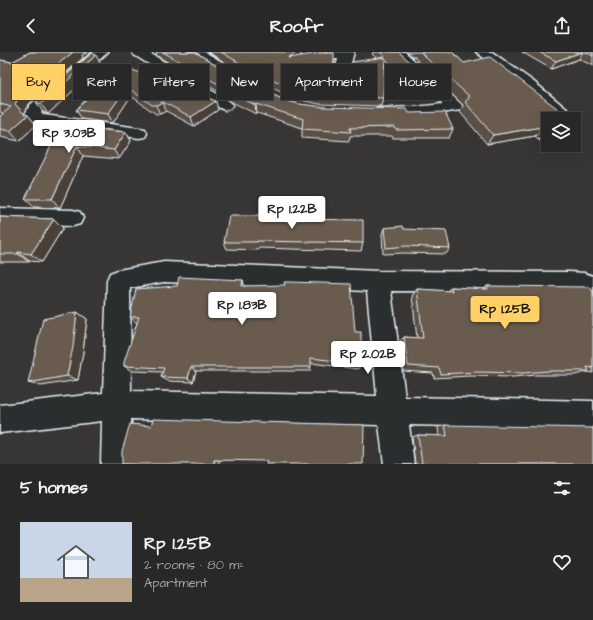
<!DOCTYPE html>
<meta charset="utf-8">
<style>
:root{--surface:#292828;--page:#313030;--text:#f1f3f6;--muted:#a5a6a8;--line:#454445;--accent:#ffd166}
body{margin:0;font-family:"Architects Daughter",sans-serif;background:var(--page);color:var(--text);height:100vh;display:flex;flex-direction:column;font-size:15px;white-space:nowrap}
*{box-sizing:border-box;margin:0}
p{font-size:13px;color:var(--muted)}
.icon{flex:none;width:22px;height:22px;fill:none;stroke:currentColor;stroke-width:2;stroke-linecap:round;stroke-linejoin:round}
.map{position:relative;height:412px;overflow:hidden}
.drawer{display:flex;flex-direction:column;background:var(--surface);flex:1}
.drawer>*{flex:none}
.guide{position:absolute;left:12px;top:12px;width:569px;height:36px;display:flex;gap:8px}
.buttons{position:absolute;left:541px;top:60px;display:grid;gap:8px}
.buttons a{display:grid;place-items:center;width:40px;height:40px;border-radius:0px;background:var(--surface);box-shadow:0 4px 16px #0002,0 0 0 1px var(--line);font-size:20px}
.price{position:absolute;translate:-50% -34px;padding:0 9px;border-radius:4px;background:#fff;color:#222;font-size:13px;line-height:26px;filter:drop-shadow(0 1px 2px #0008)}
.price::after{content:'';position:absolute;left:50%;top:24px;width:12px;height:9px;margin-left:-6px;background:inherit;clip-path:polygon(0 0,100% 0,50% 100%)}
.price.current{background:var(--accent);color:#111}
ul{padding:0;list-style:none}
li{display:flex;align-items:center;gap:12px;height:100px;padding:0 20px}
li+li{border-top:1px solid var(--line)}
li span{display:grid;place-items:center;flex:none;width:112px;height:80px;border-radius:0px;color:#555}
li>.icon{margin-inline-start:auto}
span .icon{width:48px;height:48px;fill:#fffc;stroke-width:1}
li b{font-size:17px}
h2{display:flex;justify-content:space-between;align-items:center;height:48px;padding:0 20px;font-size:17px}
.chip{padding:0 14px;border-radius:0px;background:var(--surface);box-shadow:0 4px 16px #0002,0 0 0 1px var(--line);font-size:14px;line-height:36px}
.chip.current{background:var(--accent);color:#111}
header{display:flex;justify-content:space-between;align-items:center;height:52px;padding:0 20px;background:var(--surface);font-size:18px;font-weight:700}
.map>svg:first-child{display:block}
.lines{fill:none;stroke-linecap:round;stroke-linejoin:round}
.minor-casing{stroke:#e8f1f8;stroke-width:3}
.minor{fill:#2a2d2e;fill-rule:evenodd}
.wall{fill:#5a4f45;stroke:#e8f1f8}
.shaded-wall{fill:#4a4038;stroke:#e8f1f8}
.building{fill:#695c50;stroke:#e8f1f8}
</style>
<header><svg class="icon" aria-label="back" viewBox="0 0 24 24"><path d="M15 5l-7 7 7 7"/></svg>Roofr<svg class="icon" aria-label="share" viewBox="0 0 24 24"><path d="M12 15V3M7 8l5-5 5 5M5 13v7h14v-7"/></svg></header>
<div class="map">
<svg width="593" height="412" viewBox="0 0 593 412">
<rect width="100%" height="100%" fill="#373635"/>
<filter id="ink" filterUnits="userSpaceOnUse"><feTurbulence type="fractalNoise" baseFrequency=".025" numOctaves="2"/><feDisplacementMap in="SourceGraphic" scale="8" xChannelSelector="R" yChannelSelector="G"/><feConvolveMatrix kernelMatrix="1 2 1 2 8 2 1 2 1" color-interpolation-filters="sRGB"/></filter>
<g filter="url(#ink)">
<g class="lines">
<g class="minor-casing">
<g id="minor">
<path d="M93,0h15l-67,60 3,3 95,13 6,1 2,4 -2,4 -6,1 -100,-14 -6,-1 -8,-9 5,-9z"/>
<path d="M132,0h16l82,50 3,3 -3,3 -5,2 -5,-2 -86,-53z"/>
<path d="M189,0h16l47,28 2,3 -2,3 -5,1 -5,-1 -51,-31z"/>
<path d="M296,0h58l-8,30 -2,3 -5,1 -5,-1 -2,-3 6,-23c-11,0 -34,4 -42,-7z"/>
<path d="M390,0h15l56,52 2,3 -2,3 -46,7 -37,1 -6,-2 -2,-3 2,-3 6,-2 37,-1 28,-3z"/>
<path d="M476,0h16l42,30 40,33 2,4 -2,3v-3h-16l-34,-31z"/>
<path d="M0,156l73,2 7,2 3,6 -3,6 -7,2 -73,-2z"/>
<path d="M164,210l214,9 191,1 15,1 9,3v20l-9,-3 -15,-1 -178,-1 14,106 188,4v28l-184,-4 5,39h-30l-5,-39 -248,-6v45h-30l1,-43 -102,12v-28l103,-12 4,-113 3,-7 8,-3zM164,230l203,9 10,105 -246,-5 -1,-103z"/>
</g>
</g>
<use href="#minor" class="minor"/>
</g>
<g class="wall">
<path d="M30,0h58l-6,3 1,3 -54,46 -5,10 4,1 8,10 -17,16 -19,-4v-21l3,-3 -3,-1v-52l12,2z"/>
<path d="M156,0h39l40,24 49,24 15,4 24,3 86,6 44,16 -4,9h-56l-1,-2h-42l-1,5 -47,-3v-10l-45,-15 -1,1 -24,-12 -6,-4v-2l-69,-40z"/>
<path d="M208,0h93v4l33,14 -2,5 3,3 5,1 6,-2 30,-19 -4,-4 1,-2h7l27,19 -18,2 -5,-5 -1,30 -2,8 -62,-2 -23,-5 -47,-22z"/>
<path d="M407,0h45l12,11 84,56v21l-7,2 -6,-6 -48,8 -27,-32 3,-7 -41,-39 -9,-11v2z"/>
<path d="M522,0h71v14l-14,-7 -28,10z"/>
<path d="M101,13l-53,49 -5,-2 -7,-10z"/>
<path d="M119,13l99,45 -24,16 -28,-15 -6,3h-4l-25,-18 -18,27 -31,-4 -6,-9z"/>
<path d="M101,77l25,3 5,9 -12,18 -36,-3 -23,52 -26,-1 -9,-8 27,-54 -4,-6z"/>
<path d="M290,162v5l73,24 -2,8 -103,-3v2l-31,-1 -3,-7 42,-26z"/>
<path d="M0,165l54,2 9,9 -21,34 -13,-1v1h-29z"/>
<path d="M384,176l20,1 46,19 -4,6 -43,-1 -20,1 -1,-20z"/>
<path d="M243,228l1,6 111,46 6,32 -3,5 -47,-6 -1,8h-114l-3,11 -25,-1 -7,-4 2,-5 -31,-1 -8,-5 13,-43 -7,-6 47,-31z"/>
<path d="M487,234l106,6v81l-7,-1 -11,3h-39l-23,2 -44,-1 -35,2 -1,-5 -30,-2 -4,-29 5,-5 13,1 -5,-42 5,-7 30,2 4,-4 33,2z"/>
<path d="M77,260l10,7 -4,33 -5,28 -37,6 -13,-3z"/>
<path d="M445,373l148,39h-178l-3,-27 6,-2 21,1 -1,-9z"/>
</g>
<g class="shaded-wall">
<path d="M73,0h15l-6,3 1,3 -54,46 -5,10 -9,-10 6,-10z"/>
<path d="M297,0h4v6h-13z"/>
<path d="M582,0h1l-4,7 -28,10 5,-8z"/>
<path d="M96,3l5,10 -53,49 -7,-10z"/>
<path d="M334,9v9l-3,13 1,-9z"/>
<path d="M410,10l-3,9 -18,2 2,-8z"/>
<path d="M127,35l4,9 -18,27 -5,-9z"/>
<path d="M216,49l2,9 -24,16 -3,-9z"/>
<path d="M163,50l3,9 -6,3 -4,-9z"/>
<path d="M256,52l1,9 -1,1 -1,-9z"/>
<path d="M28,63l8,10 -17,16 -9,-10z"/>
<path d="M579,72l-5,6v-4z"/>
<path d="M99,73l5,10 -8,-6z"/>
<path d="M542,75l-7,9 -48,8 6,-9z"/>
<path d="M126,80l5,9 -12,18 -5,-9z"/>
<path d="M548,81v7l-7,2z"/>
<path d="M77,94l6,10 -23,52 -8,-9z"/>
<path d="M54,167l9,9 -21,34 -11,-8z"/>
<path d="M18,200l11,9v1l-11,-8z"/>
<path d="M243,228l2,8 -3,-2z"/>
<path d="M77,260l10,7 -4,33 -5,28 -11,-4z"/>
<path d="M191,315l5,4 -3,11 -5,-4z"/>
<rect x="214" y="408" width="5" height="4"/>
</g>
<g class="building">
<path d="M30,0h43l-52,42 -6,10 9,10 4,1 -18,16 -10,-2v-13l11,-9 -11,-3v-44l12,2z"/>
<path d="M163,0h32l40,24 49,24 15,4 24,3 84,2 2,4 36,-1 8,17 -57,1 -1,-3 -45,1 1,4 -49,-3 1,-10 -47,-15 -1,1 -24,-12 -7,-4 1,-1z"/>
<path d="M221,0h76l-9,6 32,-5h14v8l-2,13 3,4 5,1 6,-2 6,-15 33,-5 -5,-5h19l11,10 -19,3 -6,-7 -2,40 -63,-3 -24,-5 -48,-22z"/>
<path d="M421,0h31l12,11 26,-6 81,62h-23v13l-6,-5 -49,8 -28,-33 4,-4v-2l-44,-39z"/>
<path d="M539,0h43l-26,9z"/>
<path d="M586,0h7v4z"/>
<path d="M92,1l4,2 -55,49 -5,-2z"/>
<path d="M119,13l97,36 -25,16 -28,-15 -7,3h-4l-25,-18 -19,27 -32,-4z"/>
<path d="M65,69l34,4 -3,4 30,3 -12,18 -37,-4 -25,53h-27l26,-53 5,-6 -8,-1z"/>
<path d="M574,69l5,3 -5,2z"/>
<path d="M266,161l24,1v5l73,1v23l-106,-2v1h-33l5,-26h37z"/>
<path d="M0,165l54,2 -23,35 -13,-2v2h-18z"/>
<path d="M403,174l1,3 42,2 4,17 -43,-2 -21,2 -2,-20z"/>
<path d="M179,225l64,3 -1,6 43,-1 -1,-3h6l61,2 4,48h6v32l-50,-6v9h-120l-3,11 -27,-1 3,-9 -40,-2v-4l15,-45h-9l6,-28 41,-3z"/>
<path d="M487,234l103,1 3,5v76l-6,-1 2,4h-41l-25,2 -46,-1 -36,2 -2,-6 -31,-2 -4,-29 19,1 -6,-49 35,2 -1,-4 37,2z"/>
<path d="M77,260l-4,35 -6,29 -39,7 15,-64z"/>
<path d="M153,367l211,6 -1,39h-97l1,-3 -53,-1v4h-92v-13l8,-27 21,2z"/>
<path d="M445,373l148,3v36h-171l-4,-29 29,1z"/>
</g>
</g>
</svg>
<div class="buttons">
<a><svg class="icon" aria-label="layers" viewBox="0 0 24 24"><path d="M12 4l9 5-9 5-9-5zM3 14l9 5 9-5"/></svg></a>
</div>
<b class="price" style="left:69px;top:102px">Rp 3.03B</b>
<b class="price" style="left:292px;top:178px">Rp 1.22B</b>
<b class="price" style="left:242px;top:274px">Rp 1.83B</b>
<b class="price current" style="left:505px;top:278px">Rp 1.25B</b>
<b class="price" style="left:368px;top:323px">Rp 2.02B</b>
<div class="guide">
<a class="chip current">Buy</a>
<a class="chip">Rent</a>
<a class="chip">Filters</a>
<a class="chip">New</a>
<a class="chip">Apartment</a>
<a class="chip">House</a>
</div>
</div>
<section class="drawer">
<h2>5 homes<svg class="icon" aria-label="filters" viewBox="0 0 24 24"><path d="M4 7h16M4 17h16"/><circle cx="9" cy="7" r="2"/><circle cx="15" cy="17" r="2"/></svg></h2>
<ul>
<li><span style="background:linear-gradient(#c9d6e8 70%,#b9a48a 0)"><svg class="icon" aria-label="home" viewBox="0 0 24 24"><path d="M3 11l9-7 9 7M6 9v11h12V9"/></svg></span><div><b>Rp 1.25B</b><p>2 rooms · 80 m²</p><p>Apartment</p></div><svg class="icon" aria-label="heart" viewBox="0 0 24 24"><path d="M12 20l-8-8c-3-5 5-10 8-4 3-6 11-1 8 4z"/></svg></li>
</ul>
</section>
